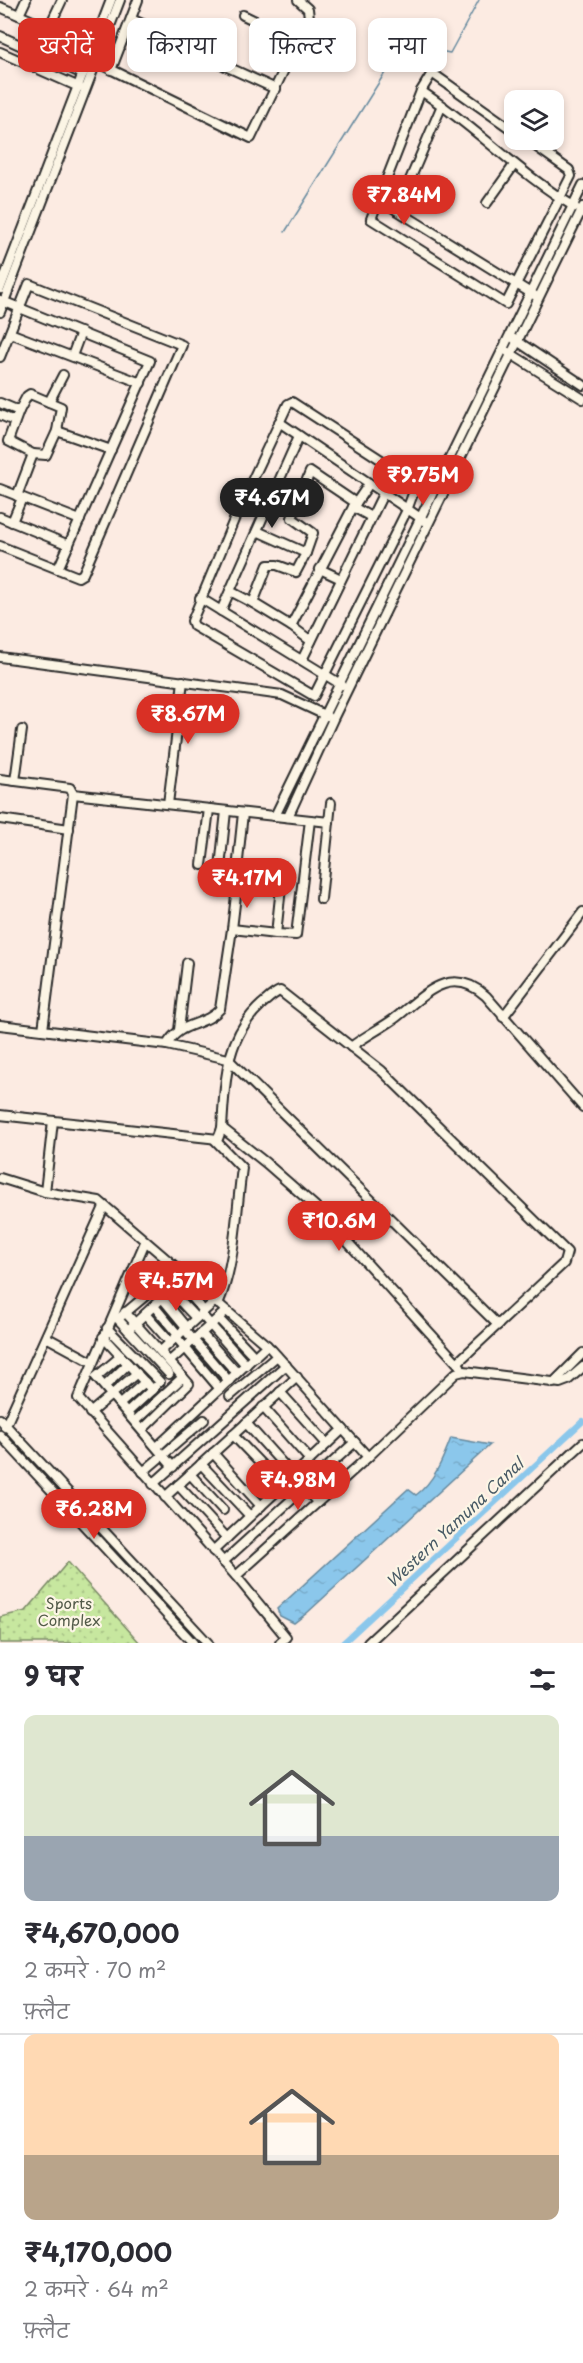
<!DOCTYPE html>
<html lang="hi">
<meta charset="utf-8">
<style>
:root{--surface:#fff;--page:#f7f7f7;--text:#2b2b33;--muted:#7c7c81;--line:#e1e1e2;--accent:#d93025}
body{margin:0;font-family:"Playpen Sans","Playpen Sans Deva",sans-serif;background:var(--page);color:var(--text);height:100vh;display:flex;flex-direction:column;font-size:22px;white-space:nowrap}
*{box-sizing:border-box;margin:0}
p{font-size:20px;color:var(--muted)}
.icon{flex:none;width:33px;height:33px;fill:none;stroke:currentColor;stroke-width:2;stroke-linecap:round;stroke-linejoin:round}
.map{position:relative;height:1643px;overflow:hidden}
.panel{display:flex;flex-direction:column;background:var(--surface);flex:1}
.panel>*{flex:none}
.guide{position:absolute;left:18px;top:18px;width:548px;height:54px;display:flex;gap:12px}
.buttons{position:absolute;left:504px;top:90px;display:grid;gap:12px}
.buttons a{display:grid;place-items:center;width:60px;height:60px;border-radius:12px;background:var(--surface);box-shadow:0 3px 9px #0003;font-size:30px}
.price{position:absolute;translate:-50% -51px;padding:0 14px;border-radius:21px;background:var(--accent);color:#fff;font-size:20px;line-height:39px;filter:drop-shadow(0 2px 3px #0008)}
.price::after{content:'';position:absolute;left:50%;top:36px;width:18px;height:14px;margin-left:-9px;background:inherit;clip-path:polygon(0 0,100% 0,50% 100%)}
.price.selected{background:#222;color:#fff}
ul{padding:0;list-style:none}
li{display:grid;align-content:center;gap:12px;height:318px;padding:0 24px}
li+li{border-top:2px solid var(--line)}
li span{display:grid;place-items:center;height:186px;border-radius:12px;color:#555}
li>.icon{margin-inline-start:auto}
span .icon{width:108px;height:108px;fill:#fffc;stroke-width:1}
li b{font-size:26px}
h2{display:flex;justify-content:space-between;align-items:center;height:72px;padding:0 24px;font-size:26px}
.tag{padding:0 21px;border-radius:12px;background:var(--surface);box-shadow:0 3px 9px #0003;font-size:21px;line-height:54px}
.tag.selected{background:var(--accent);color:#fff}
.map>svg:first-child{display:block}
.park{fill:url(#park-dots);stroke:#798965;stroke-width:1.5}
.water{fill:url(#water-ripples);stroke:#65899e;stroke-width:1.5}
.lines{fill:none;stroke-linecap:round;stroke-linejoin:round}
.stream{stroke:#65899e;stroke-width:1.5}
.canal{stroke:#8bc7eb;stroke-width:6}
.minor-casing{stroke:#2b2b2b;stroke-width:12}
.minor{stroke:#fcf5e5;stroke-width:8}
.labels{text-anchor:middle;dominant-baseline:central;stroke-width:4.5;stroke-linejoin:round;paint-order:stroke}
.park-label{font-size:15px;fill:#525a48;stroke:#fcf5e5}
.water-label{font-size:16px;font-style:italic;fill:#485a65;stroke:#fcf5e5}
</style>
<div class="map">
<svg width="583" height="1643" viewBox="0 0 583 1643">
<defs>
<pattern id="park-dots" width="8" height="8" patternUnits="userSpaceOnUse" patternTransform="scale(1.5)"><rect width="8" height="8" fill="#c7e79f"/><path d="M2 2h.1M6 6h.1" fill="none" stroke="#abc689" stroke-width="1.8" stroke-linecap="round"/></pattern>
<pattern id="water-ripples" width="26" height="14" patternUnits="userSpaceOnUse" patternTransform="scale(1.5)"><rect width="26" height="14" fill="#8bc7eb"/><path d="M2 4q2-2 4 0t4 0M15 11q2-2 4 0t4 0" fill="none" stroke="#78abca"/></pattern>
</defs>
<rect width="100%" height="100%" fill="#fcebe2"/>
<filter id="ink" filterUnits="userSpaceOnUse"><feTurbulence type="fractalNoise" baseFrequency=".0167" numOctaves="2"/><feDisplacementMap in="SourceGraphic" scale="12" xChannelSelector="R" yChannelSelector="G"/><feConvolveMatrix kernelMatrix="1 2 1 2 8 2 1 2 1" color-interpolation-filters="sRGB"/></filter>
<g filter="url(#ink)">
<path class="park" d="M68,1562l72,81h-140v-26l26,-6z"/>
<path class="water" d="M451,1438l39,7 -183,168 -13,10 -14,-7 -3,-7 131,-120 8,6c18,-13 27,-36 35,-57z"/>
<g class="lines">
<path class="stream" d="M285,232l118,-188 47,9 29,-53"/>
<path class="canal" d="M343,1643l240,-222"/>
<g class="minor-casing">
<g id="minor">
<path d="M0,7l49,21"/>
<path d="M19,15l7,-15"/>
<path d="M243,15l54,26"/>
<path d="M131,19l53,23"/>
<path d="M0,36l83,38"/>
<path d="M0,52l79,35"/>
<path d="M37,53l25,-53"/>
<path d="M96,62l155,76 58,-120 -1,-9 -10,-9"/>
<path d="M221,64l55,25"/>
<path d="M111,70l27,-70"/>
<path d="M421,91c54,35 98,83 154,116"/>
<path d="M514,131l-82,-58 -11,18 -50,128 135,85 65,-128 -2,-6 -42,-30"/>
<path d="M377,198l157,97"/>
<path d="M487,203l27,-38"/>
<path d="M397,210l45,-105"/>
<path d="M0,289l111,-289"/>
<path d="M0,300l150,61 -92,208"/>
<path d="M0,312l120,-312"/>
<path d="M10,333l131,50"/>
<path d="M514,339l69,46"/>
<path d="M508,352l75,47"/>
<path d="M72,356l9,-24"/>
<path d="M0,357l29,-73 153,61 -99,229 -5,3 -78,-31"/>
<path d="M49,402l14,-27"/>
<path d="M292,402l125,81 -10,27 -93,186 -120,-70 -2,-5 44,-106 52,-111z"/>
<path d="M0,403l19,8 8,-15 3,-2 31,13 -4,24 54,19"/>
<path d="M0,415l14,6"/>
<path d="M279,422l146,99"/>
<path d="M33,454l13,1 11,-24"/>
<path d="M0,489l80,31"/>
<path d="M17,496l16,-42 -25,-13 11,-30"/>
<path d="M356,503l13,-19"/>
<path d="M0,517l69,28"/>
<path d="M12,522l10,-24"/>
<path d="M257,531l49,22 -10,19 -19,-7h-9l-15,38 38,23 62,-119 18,10"/>
<path d="M306,553l7,-20 -21,-15 18,-46 46,31 -3,4"/>
<path d="M320,569l21,10"/>
<path d="M230,591l23,12"/>
<path d="M200,598l142,87"/>
<path d="M221,611l78,-175"/>
<path d="M291,626l20,15"/>
<path d="M0,657l282,38 45,21"/>
<path d="M302,660l81,-166"/>
<path d="M0,779l70,9 3,6"/>
<path d="M15,781l7,-51"/>
<path d="M168,804l15,-123"/>
<path d="M275,816l308,-631"/>
<path d="M288,817l45,-98 250,-512"/>
<path d="M0,819l69,10"/>
<path d="M202,865l7,-56"/>
<path d="M220,868l6,-57"/>
<path d="M237,870l6,-57"/>
<path d="M321,899l10,-96"/>
<path d="M232,929l5,-42"/>
<path d="M276,934l20,1 14,-115"/>
<path d="M503,1017l80,-105"/>
<path d="M0,1025l167,20c12,-24 38,-18 53,-36l12,-80 44,5 6,-56"/>
<path d="M43,1030l30,-236 256,28"/>
<path d="M179,1030l8,-67"/>
<path d="M167,1045l61,14 270,266"/>
<path d="M351,1047c14,-11 29,-18 43,-28 29,-22 55,-56 92,-23l97,111"/>
<path d="M0,1115l218,24 4,-11c3,-46 3,-91 40,-124 6,-5 12,-11 18,-13l102,80 185,181 -3,11 -106,99"/>
<path d="M53,1121l-8,71 54,9 172,148 97,108"/>
<path d="M222,1128l44,35 49,43 145,160"/>
<path d="M215,1140l27,28c-6,44 -6,95 -24,136"/>
<path d="M0,1178l45,14"/>
<path d="M145,1242l-67,156 158,178 50,61 -6,6"/>
<path d="M162,1282l15,-14"/>
<path d="M137,1288l31,-27"/>
<path d="M162,1298l17,-16 25,29"/>
<path d="M154,1306l24,29"/>
<path d="M125,1312l64,72 -47,46"/>
<path d="M145,1314l25,28"/>
<path d="M201,1314l45,51"/>
<path d="M115,1316l54,58"/>
<path d="M218,1318l37,39"/>
<path d="M118,1319l44,-37 34,36"/>
<path d="M107,1328l53,54"/>
<path d="M184,1329l45,52"/>
<path d="M128,1330l34,-32 24,29"/>
<path d="M201,1333l36,40"/>
<path d="M46,1337l46,25"/>
<path d="M103,1337l49,53"/>
<path d="M176,1337l44,52"/>
<path d="M161,1351l54,-50"/>
<path d="M121,1356l-25,21 77,90"/>
<path d="M170,1361l56,-50"/>
<path d="M553,1383l30,-30"/>
<path d="M105,1386l23,-22"/>
<path d="M280,1392l47,52"/>
<path d="M230,1396l47,-40"/>
<path d="M120,1404l25,-22"/>
<path d="M263,1407l47,53"/>
<path d="M128,1412l27,-25"/>
<path d="M90,1413l47,-40"/>
<path d="M0,1419l208,224"/>
<path d="M135,1421l48,-44"/>
<path d="M246,1423l71,79"/>
<path d="M5,1427l99,-220"/>
<path d="M0,1435l193,208"/>
<path d="M233,1435l49,51"/>
<path d="M157,1447l110,-102"/>
<path d="M213,1453l48,53"/>
<path d="M201,1464l49,52"/>
<path d="M143,1472l61,-52"/>
<path d="M190,1474l33,36"/>
<path d="M153,1484l133,-119"/>
<path d="M178,1485l49,53"/>
<path d="M165,1497l132,-120"/>
<path d="M213,1551l130,-122"/>
<path d="M223,1562l132,-120"/>
<path d="M236,1576l132,-119 88,-84 8,-2 96,12 8,-3 15,-13"/>
<path d="M368,1643l215,-200"/>
</g>
</g>
<use href="#minor" class="minor"/>
</g>
</g>
<g class="labels">
<g class="park-label">
<text x="69" y="1602">Sports<tspan x="69" dy="17">Complex</tspan></text>
</g>
<g class="water-label">
<text transform="translate(454 1522) rotate(-43)">Western Yamuna Canal</text>
</g>
</g>
</svg>
<div class="buttons">
<a><svg class="icon" aria-label="layers" viewBox="0 0 24 24"><path d="M12 4l9 5-9 5-9-5zM3 14l9 5 9-5"/></svg></a>
</div>
<b class="price" style="left:404px;top:226px">₹7.84M</b>
<b class="price" style="left:423px;top:506px">₹9.75M</b>
<b class="price selected" style="left:272px;top:529px">₹4.67M</b>
<b class="price" style="left:188px;top:745px">₹8.67M</b>
<b class="price" style="left:247px;top:909px">₹4.17M</b>
<b class="price" style="left:339px;top:1252px">₹10.6M</b>
<b class="price" style="left:176px;top:1312px">₹4.57M</b>
<b class="price" style="left:298px;top:1511px">₹4.98M</b>
<b class="price" style="left:94px;top:1540px">₹6.28M</b>
<div class="guide">
<a class="tag selected">खरीदें</a>
<a class="tag">किराया</a>
<a class="tag">फ़िल्टर</a>
<a class="tag">नया</a>
</div>
</div>
<section class="panel">
<h2>9 घर<svg class="icon" aria-label="filters" viewBox="0 0 24 24"><path d="M4 7h16M4 17h16"/><circle cx="9" cy="7" r="2"/><circle cx="15" cy="17" r="2"/></svg></h2>
<ul>
<li><span style="background:linear-gradient(#dfe7d0 65%,#9aa5b1 0)"><svg class="icon" aria-label="home" viewBox="0 0 24 24"><path d="M3 11l9-7 9 7M6 9v11h12V9"/></svg></span><div><b>₹4,670,000</b><p>2 कमरे · 70 m²</p><p>फ़्लैट</p></div></li>
<li><span style="background:linear-gradient(#ffd9b3 65%,#b9a48a 0)"><svg class="icon" aria-label="home" viewBox="0 0 24 24"><path d="M3 11l9-7 9 7M6 9v11h12V9"/></svg></span><div><b>₹4,170,000</b><p>2 कमरे · 64 m²</p><p>फ़्लैट</p></div></li>
</ul>
</section>
